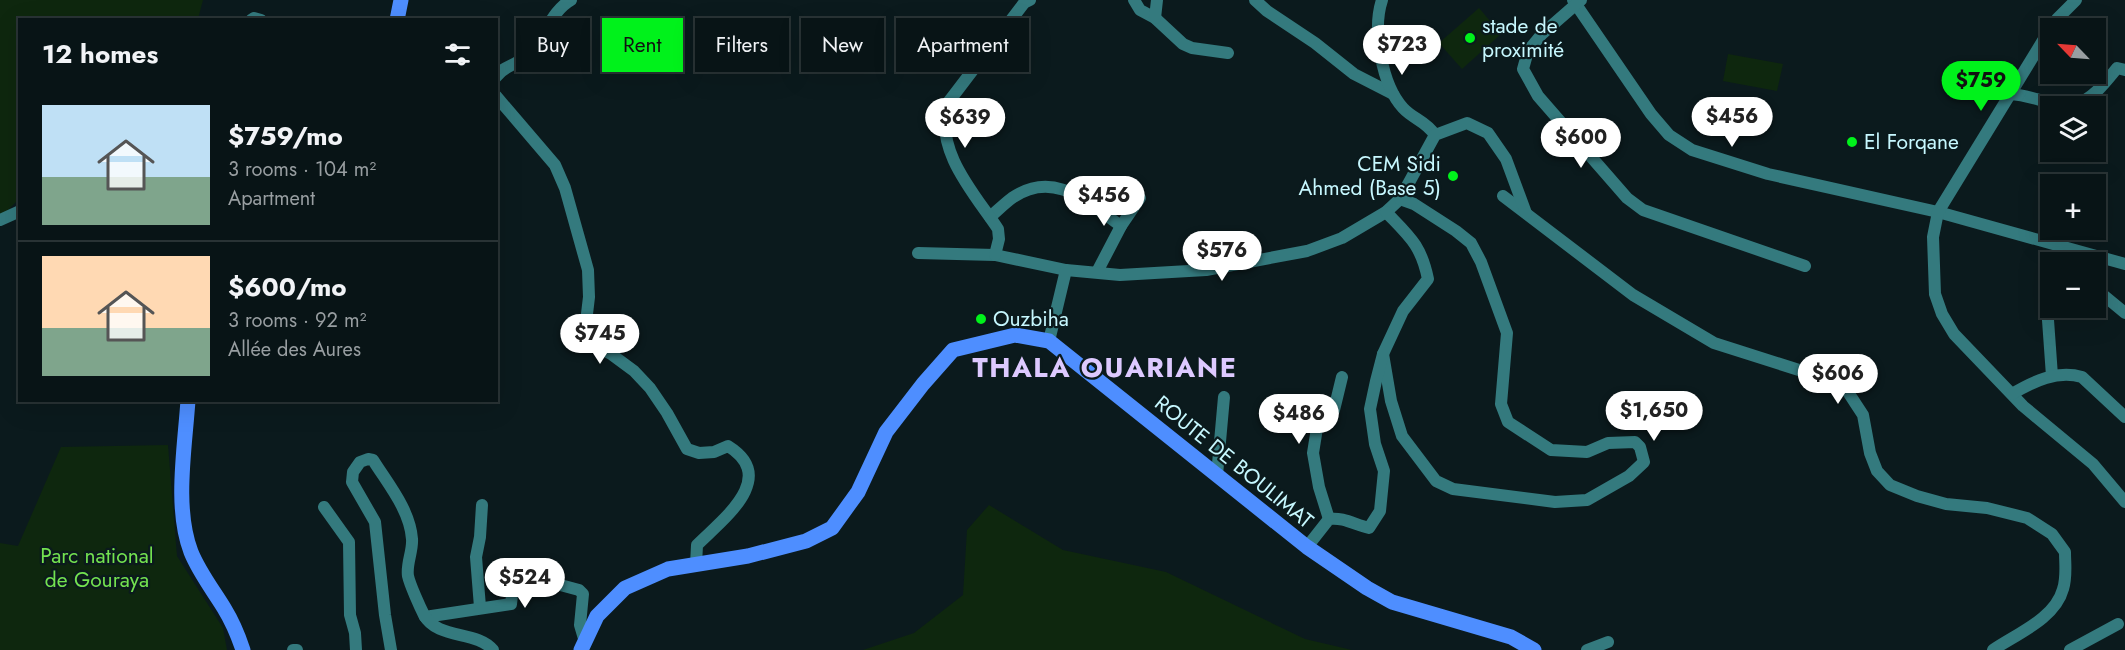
<!DOCTYPE html>
<meta charset="utf-8">
<style>
:root{--surface:#081416;--page:#111d1f;--text:#f1f3f6;--muted:#989ea1;--line:#293335;--accent:#00f21b}
body{margin:0;font-family:Jost,sans-serif;background:var(--page);color:var(--text);height:100vh;display:flex;flex-direction:column;font-size:22px;white-space:nowrap}
*{box-sizing:border-box;margin:0}
p{font-size:20px;color:var(--muted)}
.icon{flex:none;width:33px;height:33px;fill:none;stroke:currentColor;stroke-width:2;stroke-linecap:round;stroke-linejoin:round}
.map{position:relative;flex:1;overflow:hidden}
.details{position:absolute;left:18px;top:18px;width:480px;height:384px;display:flex;flex-direction:column;background:var(--surface);border-radius:0px;box-shadow:0 6px 24px #0002,0 0 0 2px var(--line)}
.details>*{flex:none}
.banner{position:absolute;left:516px;top:18px;width:570px;height:54px;display:flex;gap:12px}
.needle{width:39px;rotate:295deg}
.fabs{position:absolute;left:2040px;top:18px;display:grid;gap:12px}
.fabs a{display:grid;place-items:center;width:66px;height:66px;border-radius:0px;background:var(--surface);box-shadow:0 6px 24px #0002,0 0 0 2px var(--line);font-size:30px}
.price{position:absolute;translate:-50% -51px;padding:0 14px;border-radius:21px;background:#fff;color:#222;font-size:20px;line-height:39px;filter:drop-shadow(0 2px 3px #0008)}
.price::after{content:'';position:absolute;left:50%;top:36px;width:18px;height:14px;margin-left:-9px;background:inherit;clip-path:polygon(0 0,100% 0,50% 100%)}
.price.selected{background:var(--accent);color:#111}
ul{padding:0;list-style:none}
li{display:flex;align-items:center;gap:18px;height:150px;padding:0 24px}
li+li{border-top:2px solid var(--line)}
li span{display:grid;place-items:center;flex:none;width:168px;height:120px;border-radius:0px;color:#555}
li>.icon{margin-inline-start:auto}
span .icon{width:72px;height:72px;fill:#fffc;stroke-width:1}
li b{font-size:26px}
h2{display:flex;justify-content:space-between;align-items:center;height:72px;padding:0 24px;font-size:26px}
.tag{padding:0 21px;border-radius:0px;background:var(--surface);box-shadow:0 6px 24px #0002,0 0 0 2px var(--line);font-size:21px;line-height:54px}
.tag.selected{background:var(--accent);color:#111}
.map>svg:first-child{display:block}
.green{fill:#0e270e}
.lines{fill:none;stroke-linecap:round;stroke-linejoin:round}
.minor{stroke:#347a7e;stroke-width:12}
.major{stroke:#4e8eff;stroke-width:15}
.poi-dot{fill:#00f21b;stroke:#0b1a1d;stroke-width:2}
.labels{text-anchor:middle;dominant-baseline:central;stroke-width:4.5;stroke-linejoin:round;paint-order:stroke}
.poi-label{font-size:21px;fill:#c7f8ff;stroke:#0b1a1d;text-anchor:start}
.street-label{font-size:21px;fill:#c7f8ff;stroke:#0b1a1d}
.park-label{font-size:21px;fill:#73e250;stroke:#0b1a1d}
.district-label{font-size:27px;font-weight:bold;letter-spacing:1.5px;fill:#ddc9ff;stroke:#0b1a1d}
</style>
<div class="map">
<svg width="2125" height="650" viewBox="0 0 2125 650">
<rect width="100%" height="100%" fill="#0b1a1d"/>
<g class="green">
<path d="M0,0h203l-5,19 -178,1 -1,179 -16,16 -3,-2z"/>
<path d="M1479,8l22,26 -39,35 -23,-26z"/>
<path d="M1728,54l55,10 -6,27 -54,-10z"/>
<path d="M168,445l9,111 46,72 4,22h-227v-107l18,3 43,-99z"/>
<path d="M989,505l74,45 103,22 139,67 47,11h-489l51,-17 49,-38 4,-65z"/>
</g>
<g class="lines">
<g class="minor">
<path d="M1134,0l6,10 15,8 28,26 9,4 36,5"/>
<path d="M1255,0l12,11 48,32 39,31 39,20"/>
<path d="M1382,0c-10,30 0,85 21,108 10,11 23,13 32,27"/>
<path d="M1573,0l78,114 18,21 23,15 76,24 170,38 187,52"/>
<path d="M1581,0l-39,34 -14,17 -5,18 15,27 89,102 16,12 162,56"/>
<path d="M1155,18l2,-18"/>
<path d="M251,20l3,-2 7,2"/>
<path d="M2051,28l6,-9 19,-19"/>
<path d="M2050,29l-112,183 -5,25 2,57 7,20 12,20 69,72 70,58 32,38"/>
<path d="M496,77c7,-10 14,-10 23,-16 5,-4 10,-9 14,-13 13,-15 20,-38 38,-48"/>
<path d="M2010,94c21,1 39,11 60,12"/>
<path d="M496,96l59,69 10,23 23,82 1,27 -5,42 27,15 23,17 16,17 17,25 20,36 12,4 15,-1 14,-6c51,32 -5,73 -31,99l-1,20"/>
<path d="M2073,106c20,-7 31,-22 44,-38l8,2"/>
<path d="M1503,196l130,99 81,48 107,34 25,12 17,26 7,38 7,18 13,14 27,11 29,8 41,4 40,10 25,16 13,18c0,12 2,25 -2,37 -8,30 -47,45 -70,61"/>
<path d="M990,217c7,-6 14,-13 22,-19 42,-29 75,4 109,28"/>
<path d="M0,220l20,-9"/>
<path d="M918,253l77,2 71,15"/>
<path d="M995,255l4,-16 -1,-10c-24,-36 -63,-77 -51,-125l77,-101 6,-3"/>
<path d="M1097,272l24,-46 19,-28"/>
<path d="M2096,289l29,24"/>
<path d="M2050,290l-5,13 3,17 4,56"/>
<path d="M1049,341l17,-71 54,5 86,-5 101,-19 35,-13 44,-26 14,-13 35,-64 32,-12 21,10 18,26 20,54"/>
<path d="M1383,354l8,47 11,35 34,45 17,8 102,13 32,-2 42,-24 15,-14 -4,-15 -5,-5 -27,1 -21,9 -36,-2 -43,-28 -7,-18 6,-71 -26,-71 -10,-19 -15,-12 -42,-27 -14,-5"/>
<path d="M2012,394c22,-13 45,-24 70,-17l43,40"/>
<path d="M1217,475l7,-78"/>
<path d="M324,507l25,35 1,73 5,18 1,17"/>
<path d="M1329,519l-10,-32 -6,-34 4,-25 17,-18 8,-33"/>
<path d="M1307,547l22,-28c15,-2 26,6 40,9l11,-17 4,-40 -9,-27 -5,-35 6,-28 7,-27 20,-43 25,-32c-7,-34 -18,-42 -42,-67"/>
<path d="M480,607l-4,-50 4,-20 2,-32"/>
<path d="M425,617l86,-13 3,-26 4,-3h5l56,15 4,4 -3,31 5,17"/>
<path d="M293,650h4"/>
<path d="M391,650l-6,-35 -10,-93 -23,-40 1,-10 7,-10 8,-3 5,1c15,24 37,50 39,79 1,12 -6,25 -4,37 2,9 12,31 16,39 14,25 52,15 69,35"/>
<path d="M1587,650l21,-8"/>
<path d="M2070,650l48,-26"/>
</g>
<g class="major">
<path d="M397,20l4,-20"/>
<path d="M188,400c-3,47 -14,108 3,152 8,20 22,38 33,56 8,13 14,27 19,42"/>
<path d="M581,650l16,-34 28,-28 43,-19 80,-13 58,-15 26,-13 26,-36 28,-60 37,-48 30,-34 62,-15 34,6 258,206 60,41 25,14 119,35 23,13"/>
</g>
</g>
<g class="poi-dot">
<circle cx="1470" cy="38" r="6"/>
<circle cx="1852" cy="142" r="6"/>
<circle cx="1453" cy="176" r="6"/>
<circle cx="981" cy="319" r="6"/>
</g>
<g class="labels">
<g class="poi-label">
<text x="1482" y="26">stade de<tspan x="1482" dy="24">proximité</tspan></text>
<text x="1864" y="142">El Forqane</text>
<text x="1441" y="164" text-anchor="end">CEM Sidi<tspan x="1441" dy="24">Ahmed (Base 5)</tspan></text>
<text x="993" y="319">Ouzbiha</text>
</g>
<g class="street-label">
<text transform="translate(1234 462) rotate(39)">ROUTE DE BOULIMAT</text>
</g>
<g class="park-label">
<text x="97" y="556">Parc national<tspan x="97" dy="24">de Gouraya</tspan></text>
</g>
<g class="district-label">
<text x="1105" y="367">THALA OUARIANE</text>
</g>
</g>
</svg>
<div class="fabs">
<a><svg class="needle" viewBox="-14 -14 28 28"><path d="M0-13l5 13h-10z" fill="#e53935"/><path d="M0 13l5-13h-10z" fill="#989ea1"/></svg></a>
<a><svg class="icon" aria-label="layers" viewBox="0 0 24 24"><path d="M12 4l9 5-9 5-9-5zM3 14l9 5 9-5"/></svg></a>
<a>+</a>
<a>−</a>
</div>
<b class="price" style="left:1402px;top:76px">$723</b>
<b class="price selected" style="left:1981px;top:112px">$759</b>
<b class="price" style="left:1732px;top:148px">$456</b>
<b class="price" style="left:965px;top:149px">$639</b>
<b class="price" style="left:1581px;top:169px">$600</b>
<b class="price" style="left:1104px;top:227px">$456</b>
<b class="price" style="left:1222px;top:282px">$576</b>
<b class="price" style="left:600px;top:365px">$745</b>
<b class="price" style="left:1838px;top:405px">$606</b>
<b class="price" style="left:1654px;top:442px">$1,650</b>
<b class="price" style="left:1299px;top:445px">$486</b>
<b class="price" style="left:525px;top:609px">$524</b>
<div class="banner">
<a class="tag">Buy</a>
<a class="tag selected">Rent</a>
<a class="tag">Filters</a>
<a class="tag">New</a>
<a class="tag">Apartment</a>
</div>
<section class="details">
<h2>12 homes<svg class="icon" aria-label="filters" viewBox="0 0 24 24"><path d="M4 7h16M4 17h16"/><circle cx="9" cy="7" r="2"/><circle cx="15" cy="17" r="2"/></svg></h2>
<ul>
<li><span style="background:linear-gradient(#bfe0f5 60%,#7fa58c 0)"><svg class="icon" aria-label="home" viewBox="0 0 24 24"><path d="M3 11l9-7 9 7M6 9v11h12V9"/></svg></span><div><b>$759/mo</b><p>3 rooms · 104 m²</p><p>Apartment</p></div></li>
<li><span style="background:linear-gradient(#ffd9b3 60%,#7fa58c 0)"><svg class="icon" aria-label="home" viewBox="0 0 24 24"><path d="M3 11l9-7 9 7M6 9v11h12V9"/></svg></span><div><b>$600/mo</b><p>3 rooms · 92 m²</p><p>Allée des Aures</p></div></li>
</ul>
</section>
</div>
